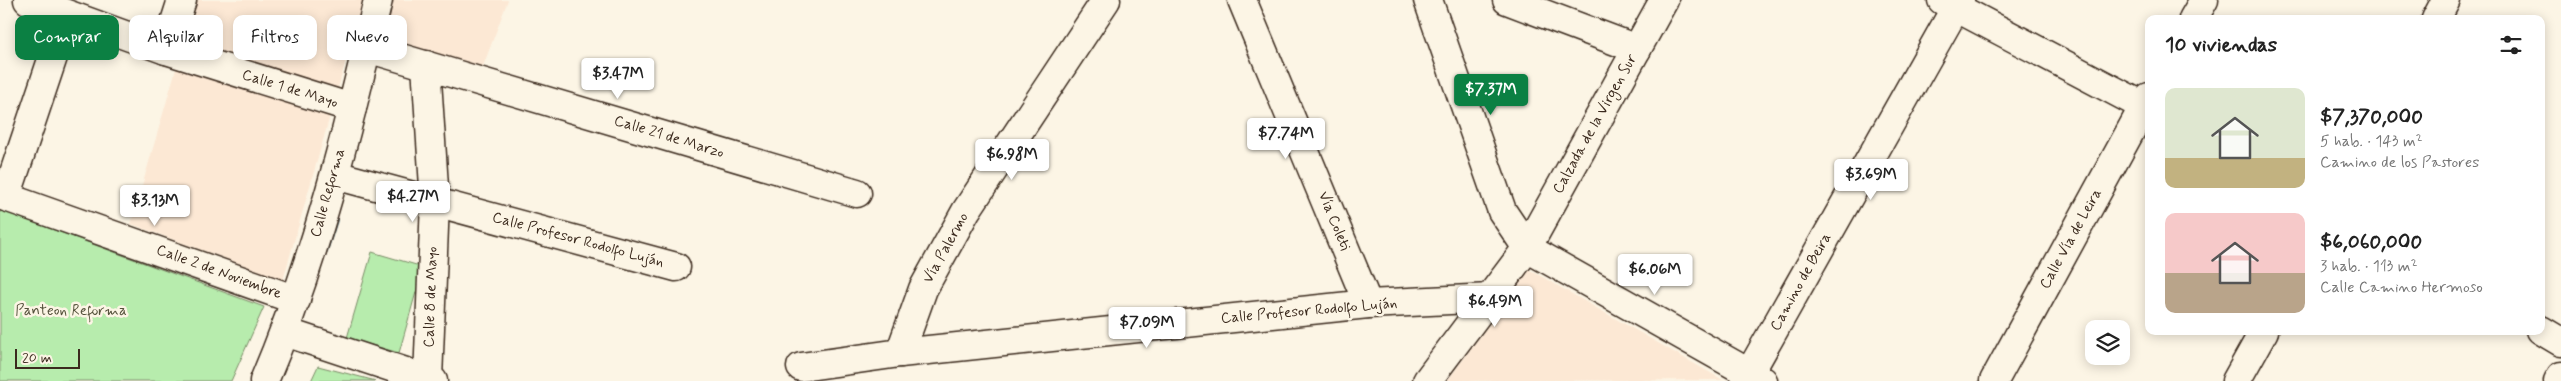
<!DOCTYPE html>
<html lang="es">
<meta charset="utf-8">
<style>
:root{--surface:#fff;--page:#f6f6f6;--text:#222;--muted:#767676;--accent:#0b8043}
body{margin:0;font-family:Mynerve,sans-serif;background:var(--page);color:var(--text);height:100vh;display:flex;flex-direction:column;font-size:19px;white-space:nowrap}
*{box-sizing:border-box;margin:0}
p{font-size:16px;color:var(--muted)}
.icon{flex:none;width:28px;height:28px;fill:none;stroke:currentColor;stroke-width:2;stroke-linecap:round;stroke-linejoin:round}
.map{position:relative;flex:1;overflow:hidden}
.side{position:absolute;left:2145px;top:15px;width:400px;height:320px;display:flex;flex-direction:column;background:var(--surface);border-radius:10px;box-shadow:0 2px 12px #0003}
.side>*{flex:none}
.guide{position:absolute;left:15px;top:15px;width:475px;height:45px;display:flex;gap:10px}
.tools{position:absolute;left:2085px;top:320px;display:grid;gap:10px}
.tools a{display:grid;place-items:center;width:45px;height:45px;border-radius:10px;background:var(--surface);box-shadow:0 2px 12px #0003;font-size:25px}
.scale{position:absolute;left:15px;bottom:12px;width:65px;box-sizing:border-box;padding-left:5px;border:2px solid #3b2a1e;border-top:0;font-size:14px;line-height:18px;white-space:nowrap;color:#3b2a1e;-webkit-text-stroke:4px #fcf5e5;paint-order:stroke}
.price{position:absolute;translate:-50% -42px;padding:0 11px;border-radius:5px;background:#fff;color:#222;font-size:16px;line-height:32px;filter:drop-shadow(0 1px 2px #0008)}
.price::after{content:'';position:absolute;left:50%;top:30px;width:15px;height:11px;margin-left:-8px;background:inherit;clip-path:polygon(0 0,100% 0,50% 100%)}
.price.on{background:var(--accent);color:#fff}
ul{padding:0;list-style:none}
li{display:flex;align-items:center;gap:15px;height:125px;padding:0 20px}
li span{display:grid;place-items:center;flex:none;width:140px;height:100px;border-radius:10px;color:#555}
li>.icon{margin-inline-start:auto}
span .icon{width:60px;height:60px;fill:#fffc;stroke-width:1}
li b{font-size:21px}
h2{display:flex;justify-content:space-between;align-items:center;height:60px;padding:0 20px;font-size:21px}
.pill{padding:0 18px;border-radius:10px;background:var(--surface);box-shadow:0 2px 12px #0003;font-size:18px;line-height:45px}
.pill.on{background:var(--accent);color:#fff}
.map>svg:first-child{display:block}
.built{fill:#fce8d4}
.green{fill:#b7ecad;stroke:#798b66}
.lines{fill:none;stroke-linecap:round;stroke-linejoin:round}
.stream{stroke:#658894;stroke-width:6}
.minor-casing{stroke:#3b2a1e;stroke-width:31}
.minor{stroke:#fcf5e5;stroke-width:28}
.labels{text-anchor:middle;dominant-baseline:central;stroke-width:5;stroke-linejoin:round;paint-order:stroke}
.street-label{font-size:15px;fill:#3b2a1e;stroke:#fcf5e5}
.park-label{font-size:15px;fill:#54513b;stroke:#fcf5e5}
</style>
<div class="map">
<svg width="2561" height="381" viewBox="0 0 2561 381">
<rect width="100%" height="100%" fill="#fcf5e5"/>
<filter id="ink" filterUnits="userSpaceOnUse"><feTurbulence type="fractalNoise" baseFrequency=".02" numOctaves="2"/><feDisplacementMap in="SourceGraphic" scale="10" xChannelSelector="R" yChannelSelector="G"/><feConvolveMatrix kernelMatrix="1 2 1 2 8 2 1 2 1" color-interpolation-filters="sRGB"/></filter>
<g filter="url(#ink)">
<g class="built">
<path d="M196,0h312l-26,69 -132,-23 -67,234 -152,-56z"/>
<path d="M1530,270l193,110 -276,1z"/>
</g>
<g class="green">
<path d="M0,210l264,97 -33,74h-231z"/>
<path d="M372,252l51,15 -24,86 -52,-15z"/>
<path d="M318,366l58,15h-65z"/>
</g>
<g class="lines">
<path class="stream" d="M325,251l10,-31"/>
<g class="minor-casing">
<g id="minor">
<path d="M28,0l138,50 186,58"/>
<path d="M1242,0l126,304"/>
<path d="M1428,0l74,211 25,37 236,133"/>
<path d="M1507,0l130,49"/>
<path d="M1942,0l207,109"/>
<path d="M2193,19l11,-19"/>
<path d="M2436,19l10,-19"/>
<path d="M367,48l490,145"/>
<path d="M166,50l16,-50"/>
<path d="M426,65l9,137 -7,177"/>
<path d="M335,175l341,92"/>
<path d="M0,195l296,105"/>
<path d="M6,197l61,-182"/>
<path d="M2541,330l20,12"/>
<path d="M285,332l148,49"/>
<path d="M900,353l23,-64 43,-78 140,-211"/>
<path d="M801,367l99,-14 468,-49 123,-6"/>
<path d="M264,381c52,-122 84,-252 114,-381"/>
<path d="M1427,381l100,-133 137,-248"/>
<path d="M1745,381l215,-381"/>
<path d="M1994,381l155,-284"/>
<path d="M2236,381l28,-50"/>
<path d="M2558,381l3,-5"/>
</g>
</g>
<use href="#minor" class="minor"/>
</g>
</g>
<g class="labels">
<g class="street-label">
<text transform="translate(290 89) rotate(17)">Calle 1 de Mayo</text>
<text transform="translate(1595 124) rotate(-61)">Calzada de la Virgen Sur</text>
<text transform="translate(669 137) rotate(17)">Calle 21 de Marzo</text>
<text transform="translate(328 193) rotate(-74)">Calle Reforma</text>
<text transform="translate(1334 221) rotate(68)">Vía Coleti</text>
<text transform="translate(2071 239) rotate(-61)">Calle Vía de Leira</text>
<text transform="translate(578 240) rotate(15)">Calle Profesor Rodolfo Luján</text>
<text transform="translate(946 248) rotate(-61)">Vía Palermo</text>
<text transform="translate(219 272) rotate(20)">Calle 2 de Noviembre</text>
<text transform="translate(1801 282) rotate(-61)">Camino de Beira</text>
<text transform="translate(431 297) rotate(-88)">Calle 8 de Mayo</text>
<text transform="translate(1309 311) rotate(-5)">Calle Profesor Rodolfo Luján</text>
</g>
<g class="park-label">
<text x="71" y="311">Panteon Reforma</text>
</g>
</g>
</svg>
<div class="tools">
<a><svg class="icon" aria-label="layers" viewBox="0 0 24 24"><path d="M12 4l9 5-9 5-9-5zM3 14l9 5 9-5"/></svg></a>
</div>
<div class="scale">20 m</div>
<b class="price" style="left:618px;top:100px">$3.47M</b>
<b class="price on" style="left:1491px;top:116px">$7.37M</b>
<b class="price" style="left:1286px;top:160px">$7.74M</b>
<b class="price" style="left:1012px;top:181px">$6.98M</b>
<b class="price" style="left:1871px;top:201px">$3.69M</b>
<b class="price" style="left:413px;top:223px">$4.27M</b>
<b class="price" style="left:155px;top:227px">$3.13M</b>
<b class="price" style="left:1655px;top:296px">$6.06M</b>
<b class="price" style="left:1495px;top:328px">$6.49M</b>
<b class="price" style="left:1147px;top:349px">$7.09M</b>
<div class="guide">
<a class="pill on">Comprar</a>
<a class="pill">Alquilar</a>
<a class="pill">Filtros</a>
<a class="pill">Nuevo</a>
</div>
<section class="side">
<h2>10 viviendas<svg class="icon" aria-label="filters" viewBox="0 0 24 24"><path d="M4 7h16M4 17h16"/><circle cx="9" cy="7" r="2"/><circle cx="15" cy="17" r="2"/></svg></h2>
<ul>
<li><span style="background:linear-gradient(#dfe7d0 70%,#c2b280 0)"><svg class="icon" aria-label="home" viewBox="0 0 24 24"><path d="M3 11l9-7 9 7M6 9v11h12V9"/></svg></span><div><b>$7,370,000</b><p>5 hab. · 143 m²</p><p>Camino de los Pastores</p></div></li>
<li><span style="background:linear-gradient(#f6c9c9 60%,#b9a48a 0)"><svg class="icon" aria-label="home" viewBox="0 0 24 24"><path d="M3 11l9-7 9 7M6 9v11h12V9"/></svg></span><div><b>$6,060,000</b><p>3 hab. · 113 m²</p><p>Calle Camino Hermoso</p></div></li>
</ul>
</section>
</div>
